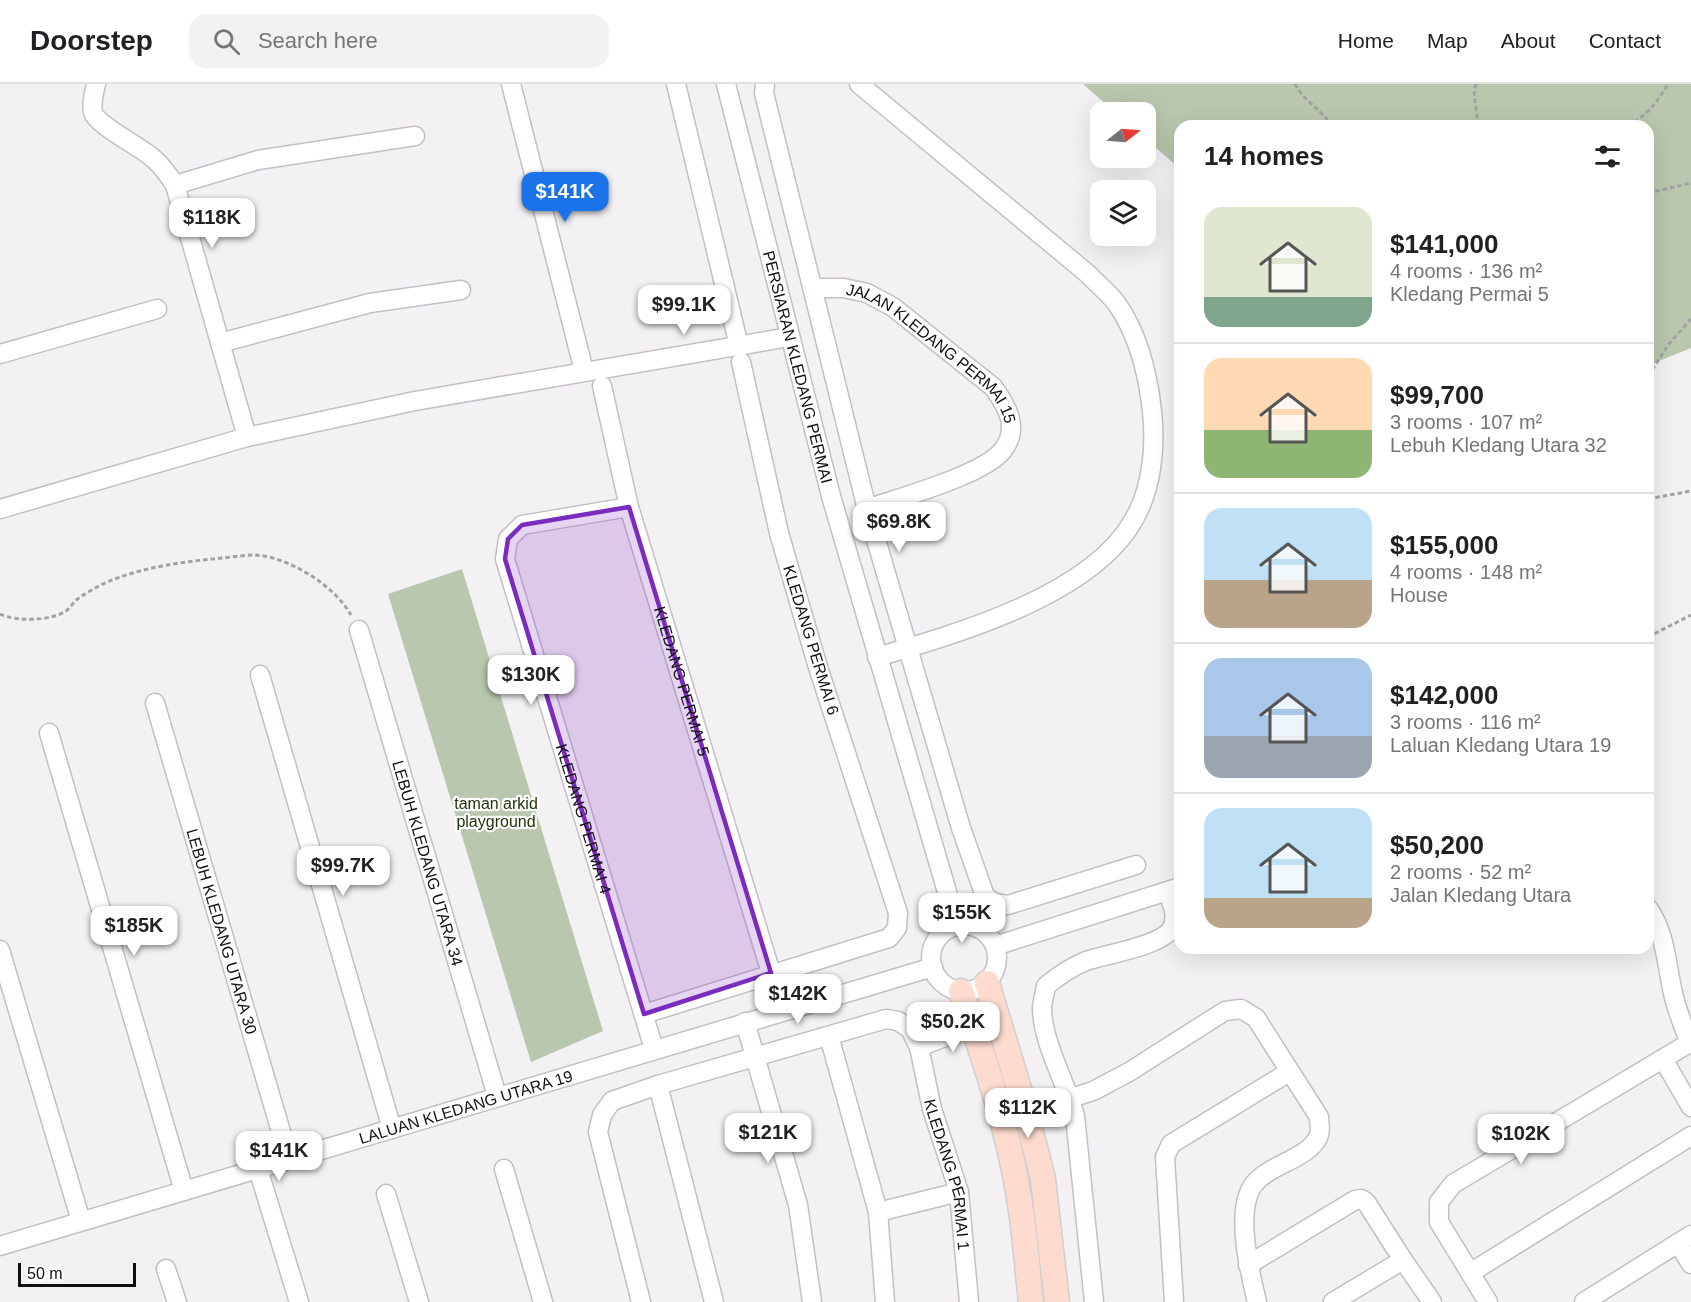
<!DOCTYPE html>
<meta charset="utf-8">
<style>
:root{--surface:#fff;--page:#f2f2f2;--text:#202124;--muted:#757577;--line:#e0e0e0;--accent:#1a73e8}
body{margin:0;font-family:Arial,sans-serif;background:var(--page);color:var(--text);height:100vh;display:flex;flex-direction:column;font-size:22px;white-space:nowrap}
*{box-sizing:border-box;margin:0}
p{font-size:20px;color:var(--muted)}
.icon{flex:none;width:33px;height:33px;fill:none;stroke:currentColor;stroke-width:2;stroke-linecap:round;stroke-linejoin:round}
.map{position:relative;flex:1;overflow:hidden}
.drawer{position:absolute;left:1174px;top:36px;width:480px;height:834px;display:flex;flex-direction:column;background:var(--surface);border-radius:18px;box-shadow:0 6px 24px #0002}
.drawer>*{flex:none}
.needle{width:39px;rotate:73deg}
.buttons{position:absolute;left:1090px;top:18px;display:grid;gap:12px}
.buttons a{display:grid;place-items:center;width:66px;height:66px;border-radius:12px;background:var(--surface);box-shadow:0 6px 24px #0002;font-size:30px}
.scale{position:absolute;left:18px;bottom:15px;width:118px;box-sizing:border-box;padding-left:6px;border:3px solid #111011;border-top:0;font-size:16px;line-height:21px;white-space:nowrap;color:#111011;-webkit-text-stroke:4px #fff;paint-order:stroke}
.price{position:absolute;translate:-50% -51px;padding:0 14px;border-radius:12px;background:#fff;color:#222;font-size:20px;line-height:39px;filter:drop-shadow(0 2px 3px #0008)}
.price::after{content:'';position:absolute;left:50%;top:36px;width:18px;height:14px;margin-left:-9px;background:inherit;clip-path:polygon(0 0,100% 0,50% 100%)}
.price.selected{background:var(--accent);color:#fff}
ul{padding:0;list-style:none}
li{display:flex;align-items:center;gap:18px;height:150px;padding:0 30px}
li+li{border-top:2px solid var(--line)}
li span{display:grid;place-items:center;flex:none;width:168px;height:120px;border-radius:18px;color:#555}
li>.icon{margin-inline-start:auto}
span .icon{width:72px;height:72px;fill:#fffc;stroke-width:1}
li b{font-size:26px}
h2{display:flex;justify-content:space-between;align-items:center;height:72px;padding:0 30px;font-size:26px}
header{display:flex;align-items:center;gap:36px;box-sizing:border-box;height:84px;padding:0 30px;background:var(--surface);border-bottom:2px solid var(--line)}
header strong{font-size:28px}
nav{display:flex;gap:33px;margin-inline-start:auto;font-size:21px}
.search{width:420px;height:54px;background:var(--page);display:flex;align-items:center;gap:15px;box-sizing:border-box;padding:0 21px;border-radius:18px;color:var(--muted);font-size:22px}
.map>svg:first-child{display:block}
.green{fill:#b8c7ad}
.lines{fill:none;stroke-linecap:round;stroke-linejoin:round}
.minor-casing{stroke:#c3bfc4;stroke-width:21}
.major-casing{stroke:#cfcfcf;stroke-width:27}
.path{stroke:#a4a1a4;stroke-width:3;stroke-dasharray:4.5 3;stroke-linecap:butt}
.minor{stroke:#fff;stroke-width:18}
.major{stroke:#fddccf;stroke-width:24}
.marked{fill:#7b2cbf;fill-opacity:0.2;stroke:#7b2cbf;stroke-width:4.5;stroke-linejoin:round}
.labels{text-anchor:middle;dominant-baseline:central;stroke-width:4.5;stroke-linejoin:round;paint-order:stroke}
.street-label{font-size:16px;fill:#111011;stroke:#fff}
.park-label{font-size:16px;fill:#203708;stroke:#fff}
</style>
<header>
<strong>Doorstep</strong>
<div class="search"><svg class="icon" aria-label="search" viewBox="0 0 24 24"><circle cx="10" cy="10" r="6"/><path d="M15 15l6 6"/></svg>Search here</div>
<nav><a>Home</a><a>Map</a><a>About</a><a>Contact</a></nav>
</header>
<div class="map">
<svg width="1691" height="1218" viewBox="0 0 1691 1218">
<rect width="100%" height="100%" fill="#f4f1f5"/>
<g class="green">
<path d="M1083,0h608v264l-42,17 -1,-239h-468v43l-34,-30v-27h-31z"/>
<path d="M462,485l141,462 -72,31 -143,-468z"/>
</g>
<g class="lines">
<g class="minor-casing">
<g id="minor">
<path d="M96,0c-2,9 -5,19 -3,28 4,14 49,35 62,48 8,7 14,16 20,25l72,252"/>
<path d="M511,0l73,287"/>
<path d="M676,0l63,262"/>
<path id="s1" d="M726,0l105,412 126,430"/>
<path d="M765,0l-1,9 103,416 94,319 24,68 9,7 14,2 128,-40"/>
<path d="M859,0l229,190c9,10 21,19 29,30 21,30 31,71 35,107 4,36 0,78 -19,110 -43,75 -177,113 -256,136"/>
<path d="M175,101l83,-25 157,-24"/>
<path id="s2" d="M812,204h32l23,5 26,14 100,80c14,19 27,41 10,63 -19,25 -105,48 -136,59"/>
<path d="M220,259l150,-40 91,-13"/>
<path d="M0,270l157,-45"/>
<path id="s3" d="M602,302l27,121 142,466"/>
<path id="s4" d="M629,423l-107,18 -14,14 -3,20 149,490"/>
<path d="M0,425l247,-72 168,-36 374,-64"/>
<path id="s5" d="M359,546l138,466"/>
<path d="M260,591l132,454"/>
<path id="s6" d="M155,619l134,456"/>
<path d="M49,649l135,458"/>
<path d="M1648,824c18,26 18,55 25,85 4,18 10,33 17,50"/>
<circle cx="964" cy="874" r="33"/>
<path d="M995,862l185,-59"/>
<path d="M0,866l81,271"/>
<path d="M644,930l245,-76 8,-10 1,-15 -81,-249 -38,-131 -38,-171"/>
<path d="M745,938l53,183 14,97"/>
<path d="M829,952l49,176 7,90"/>
<path d="M919,963l54,-21"/>
<path d="M1663,975l28,48"/>
<path d="M658,1001l56,217"/>
<path d="M1026,1028l67,-21 36,-19 96,-61 16,-2 15,9 63,99c0,5 2,12 0,18 -9,24 -50,29 -65,49 -20,26 -4,89 3,118"/>
<path d="M258,1085l41,133"/>
<path d="M504,1085l39,133"/>
<path d="M386,1110l33,108"/>
<path d="M878,1128l81,-20"/>
<path d="M1678,1159l13,21"/>
<path id="s7" d="M0,1162l933,-279"/>
<path d="M1248,1181l107,-65 6,-1 5,3 37,58"/>
<path d="M166,1185l11,33"/>
<path d="M1470,1189l221,-137"/>
<path id="s8" d="M641,1218l-43,-170 4,-17 10,-14 46,-16 228,-66 12,2 12,8 9,18 13,62 27,83 10,110"/>
<path d="M1094,1218l-19,-186c-9,-34 -32,-72 -33,-107 0,-7 3,-16 4,-23 12,-10 25,-19 40,-25 20,-7 76,-15 86,-33 6,-12 0,-24 -4,-36"/>
<path d="M1174,1218l-9,-145 6,-13 118,-72"/>
<path d="M1333,1218l70,-42 29,42"/>
<path d="M1488,1218l-49,-80v-20l14,-18 238,-142"/>
<path d="M1584,1218l107,-67"/>
</g>
</g>
<g class="major-casing">
<g id="major">
<path d="M987,899l39,129 17,67 14,123"/>
<path d="M961,907c23,68 47,136 58,207 6,34 8,69 12,104"/>
</g>
</g>
<g class="path">
<path d="M1295,0c8,17 27,25 36,42"/>
<path d="M1476,0l-2,7 4,35"/>
<path d="M1628,42c18,-9 30,-25 40,-42"/>
<path d="M1648,109l43,-10"/>
<path d="M1648,292l20,-31 23,-26"/>
<path d="M1648,415l43,-8"/>
<path d="M0,530c17,8 50,7 66,-3 5,-4 8,-10 13,-13 7,-5 16,-10 24,-14 37,-17 79,-22 119,-26 11,-1 22,-3 32,-3 34,1 81,31 97,60"/>
<path d="M1648,553l43,-22"/>
</g>
<use href="#minor" class="minor"/>
<use href="#major" class="major"/>
</g>
<path class="marked" d="M629,423l142,466 -127,41 -139,-455 3,-20 14,-14z"/>
<g class="labels">
<g class="street-label">
<text stroke="none"><textPath href="#s2" startOffset="144">JALAN KLEDANG PERMAI 15</textPath></text>
<text stroke="none"><textPath href="#s1" startOffset="292">PERSIARAN KLEDANG PERMAI</textPath></text>
<text transform="translate(811 556) rotate(73)">KLEDANG PERMAI 6</text>
<text stroke="none"><textPath href="#s3" startOffset="306">KLEDANG PERMAI 5</textPath></text>
<text stroke="none"><textPath href="#s4" startOffset="420">KLEDANG PERMAI 4</textPath></text>
<text stroke="none"><textPath href="#s5" startOffset="243">LEBUH KLEDANG UTARA 34</textPath></text>
<text stroke="none"><textPath href="#s6" startOffset="238">LEBUH KLEDANG UTARA 30</textPath></text>
<text stroke="none"><textPath href="#s7" startOffset="486">LALUAN KLEDANG UTARA 19</textPath></text>
<text stroke="none"><textPath href="#s8" startOffset="674">KLEDANG PERMAI 1</textPath></text>
</g>
<g class="park-label">
<text x="496" y="719">taman arkid<tspan x="496" dy="18">playground</tspan></text>
</g>
</g>
</svg>
<div class="buttons">
<a><svg class="needle" viewBox="-14 -14 28 28"><path d="M0-13l5 13h-10z" fill="#e53935"/><path d="M0 13l5-13h-10z" fill="#757577"/></svg></a>
<a><svg class="icon" aria-label="layers" viewBox="0 0 24 24"><path d="M12 4l9 5-9 5-9-5zM3 14l9 5 9-5"/></svg></a>
</div>
<div class="scale">50 m</div>
<b class="price selected" style="left:565px;top:139px">$141K</b>
<b class="price" style="left:212px;top:165px">$118K</b>
<b class="price" style="left:684px;top:252px">$99.1K</b>
<b class="price" style="left:899px;top:469px">$69.8K</b>
<b class="price" style="left:531px;top:622px">$130K</b>
<b class="price" style="left:343px;top:813px">$99.7K</b>
<b class="price" style="left:962px;top:860px">$155K</b>
<b class="price" style="left:134px;top:873px">$185K</b>
<b class="price" style="left:798px;top:941px">$142K</b>
<b class="price" style="left:953px;top:969px">$50.2K</b>
<b class="price" style="left:1028px;top:1055px">$112K</b>
<b class="price" style="left:768px;top:1080px">$121K</b>
<b class="price" style="left:1521px;top:1081px">$102K</b>
<b class="price" style="left:279px;top:1098px">$141K</b>
<section class="drawer">
<h2>14 homes<svg class="icon" aria-label="filters" viewBox="0 0 24 24"><path d="M4 7h16M4 17h16"/><circle cx="9" cy="7" r="2"/><circle cx="15" cy="17" r="2"/></svg></h2>
<ul>
<li><span style="background:linear-gradient(#dfe7d0 75%,#7fa58c 0)"><svg class="icon" aria-label="home" viewBox="0 0 24 24"><path d="M3 11l9-7 9 7M6 9v11h12V9"/></svg></span><div><b>$141,000</b><p>4 rooms · 136 m²</p><p>Kledang Permai 5</p></div></li>
<li><span style="background:linear-gradient(#ffd9b3 60%,#8fb573 0)"><svg class="icon" aria-label="home" viewBox="0 0 24 24"><path d="M3 11l9-7 9 7M6 9v11h12V9"/></svg></span><div><b>$99,700</b><p>3 rooms · 107 m²</p><p>Lebuh Kledang Utara 32</p></div></li>
<li><span style="background:linear-gradient(#bfe0f5 60%,#b9a48a 0)"><svg class="icon" aria-label="home" viewBox="0 0 24 24"><path d="M3 11l9-7 9 7M6 9v11h12V9"/></svg></span><div><b>$155,000</b><p>4 rooms · 148 m²</p><p>House</p></div></li>
<li><span style="background:linear-gradient(#a9c7e8 65%,#9aa5b1 0)"><svg class="icon" aria-label="home" viewBox="0 0 24 24"><path d="M3 11l9-7 9 7M6 9v11h12V9"/></svg></span><div><b>$142,000</b><p>3 rooms · 116 m²</p><p>Laluan Kledang Utara 19</p></div></li>
<li><span style="background:linear-gradient(#bfe0f5 75%,#b9a48a 0)"><svg class="icon" aria-label="home" viewBox="0 0 24 24"><path d="M3 11l9-7 9 7M6 9v11h12V9"/></svg></span><div><b>$50,200</b><p>2 rooms · 52 m²</p><p>Jalan Kledang Utara</p></div></li>
</ul>
</section>
</div>
